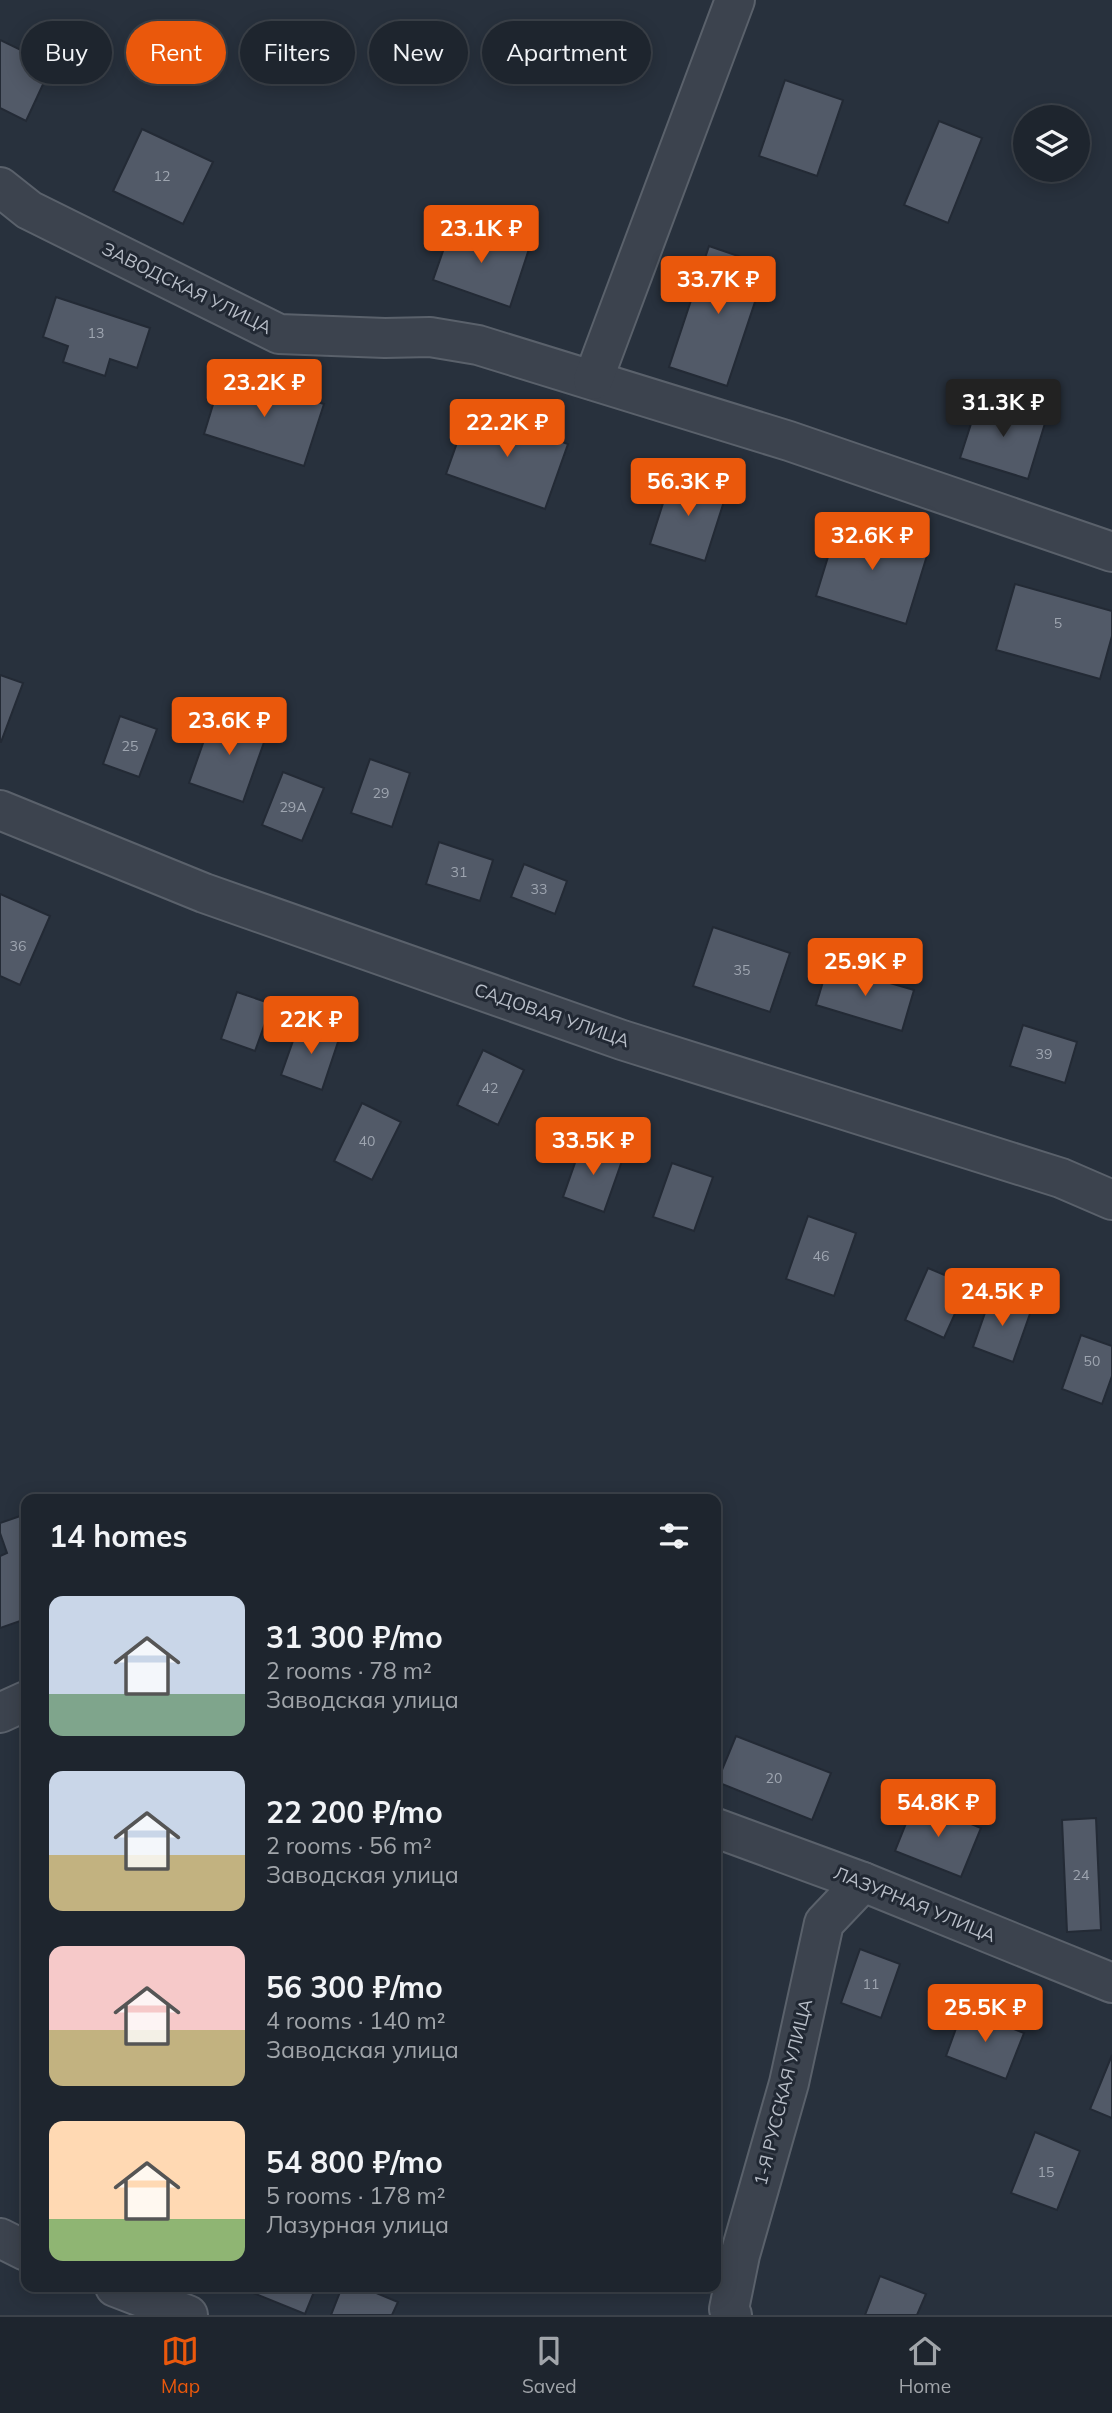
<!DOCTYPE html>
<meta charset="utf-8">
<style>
:root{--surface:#1e252e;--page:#2b313a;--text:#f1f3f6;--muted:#a1a5aa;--line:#3c424a;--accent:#ea580c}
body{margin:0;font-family:Mulish,sans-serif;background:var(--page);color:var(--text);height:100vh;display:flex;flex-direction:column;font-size:26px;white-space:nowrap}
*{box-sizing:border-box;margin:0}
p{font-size:23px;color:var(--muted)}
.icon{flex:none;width:38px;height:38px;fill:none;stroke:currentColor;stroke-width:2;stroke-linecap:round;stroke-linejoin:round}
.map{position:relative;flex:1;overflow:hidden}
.side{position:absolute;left:21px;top:1494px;width:700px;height:798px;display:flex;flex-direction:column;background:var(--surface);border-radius:14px;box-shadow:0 4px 18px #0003,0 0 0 2px var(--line)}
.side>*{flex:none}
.guide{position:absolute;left:21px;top:21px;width:700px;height:63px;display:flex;gap:14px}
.fabs{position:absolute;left:1013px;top:105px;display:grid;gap:14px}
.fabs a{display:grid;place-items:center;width:77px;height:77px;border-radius:50%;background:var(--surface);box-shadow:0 4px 18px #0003,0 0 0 2px var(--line);font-size:35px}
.price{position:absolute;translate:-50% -60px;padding:0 16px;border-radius:7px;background:var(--accent);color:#fff;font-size:23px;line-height:46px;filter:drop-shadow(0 2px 4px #0008)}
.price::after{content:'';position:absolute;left:50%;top:42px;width:21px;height:16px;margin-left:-10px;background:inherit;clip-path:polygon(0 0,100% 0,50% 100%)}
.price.on{background:#222;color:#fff}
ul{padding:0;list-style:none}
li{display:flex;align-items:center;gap:21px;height:175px;padding:0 28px}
li span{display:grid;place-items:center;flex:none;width:196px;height:140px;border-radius:14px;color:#555}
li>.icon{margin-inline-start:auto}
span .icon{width:84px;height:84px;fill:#fffc;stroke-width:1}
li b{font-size:30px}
h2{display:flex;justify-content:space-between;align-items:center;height:84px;padding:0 28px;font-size:30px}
.chip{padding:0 24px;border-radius:32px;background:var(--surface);box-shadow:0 4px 18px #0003,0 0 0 2px var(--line);font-size:24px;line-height:63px}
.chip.on{background:var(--accent);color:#fff}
.tab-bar{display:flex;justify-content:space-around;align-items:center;height:98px;border-top:2px solid var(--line);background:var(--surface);font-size:19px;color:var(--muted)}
.tab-bar a{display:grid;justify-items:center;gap:4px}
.tab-bar .on{color:var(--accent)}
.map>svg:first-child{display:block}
.building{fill:#525a68;stroke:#232a35;stroke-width:2}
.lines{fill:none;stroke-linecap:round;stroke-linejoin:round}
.minor-casing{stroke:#5a616b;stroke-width:42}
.minor{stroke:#3c434e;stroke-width:38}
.labels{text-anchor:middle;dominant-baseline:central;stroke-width:6;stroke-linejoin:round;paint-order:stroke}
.number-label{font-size:14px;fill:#9ea5b0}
.street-label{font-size:18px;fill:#b8bec8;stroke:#212833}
</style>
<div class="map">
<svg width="1112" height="2315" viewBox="0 0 1112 2315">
<rect width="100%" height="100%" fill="#28313d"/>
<g class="building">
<path d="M0,40l52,25 -26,56 -26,-13z"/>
<path d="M785,80l58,20 -26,76 -58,-20z"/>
<path d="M939,121l43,17 -34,85 -44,-18z"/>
<path d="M142,129l71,33 -30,62 -70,-33z"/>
<path d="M453,222l76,27 -19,58 -77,-27z"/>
<path d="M709,246l58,20 -40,120 -58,-19z"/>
<path d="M56,297l94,31 -13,40 -27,-9 -5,17 -42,-14 5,-16 -25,-9z"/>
<path d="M223,372l101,32 -20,62 -100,-32z"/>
<path d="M979,399l67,21 -18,59 -68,-21z"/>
<path d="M469,409l99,35 -23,65 -99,-35z"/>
<path d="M672,475l55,17 -22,69 -55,-17z"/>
<path d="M839,521l90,28 -23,75 -90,-28z"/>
<path d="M1015,584l97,27v25l-12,43 -104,-29z"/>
<path d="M0,675l23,8 -22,59h-1z"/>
<path d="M214,712l54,19 -25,71 -54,-19z"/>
<path d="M120,716l37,13 -18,48 -36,-13z"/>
<path d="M370,759l40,14 -18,54 -41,-14z"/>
<path d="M283,772l41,16 -22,53 -40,-16z"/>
<path d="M439,842l54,18 -13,41 -54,-17z"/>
<path d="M524,864l43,17 -12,33 -44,-17z"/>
<path d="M0,894l50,22 -30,69 -20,-9z"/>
<path d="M713,927l77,26 -20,59 -77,-26z"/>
<path d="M828,965l86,25 -12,41 -86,-26z"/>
<path d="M237,992l35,12 -17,47 -34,-12z"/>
<path d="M300,1021l40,15 -18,54 -41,-15z"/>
<path d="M1023,1025l54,17 -12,41 -55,-17z"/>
<path d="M483,1050l41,20 -26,55 -41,-20z"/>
<path d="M362,1103l39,19 -29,58 -38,-19z"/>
<path d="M582,1143l41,15 -19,54 -41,-15z"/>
<path d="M672,1163l41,14 -19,54 -41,-14z"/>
<path d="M808,1216l48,17 -22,63 -48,-17z"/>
<path d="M928,1268l40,17 -24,53 -39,-18z"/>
<path d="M992,1293l40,15 -19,54 -40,-15z"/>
<path d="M1081,1335l31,11v30l-10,28 -40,-15z"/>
<path d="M26,1514v105l-26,9v-72l7,-3 -7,-20v-10z"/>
<path d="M736,1736l95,37 -19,47 -95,-38z"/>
<path d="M915,1801l66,27 -20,49 -66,-26z"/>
<path d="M1096,1818l5,112 -34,2 -5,-112z"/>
<path d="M860,1949l40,15 -19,54 -40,-15z"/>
<path d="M963,2009l61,24 -18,46 -60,-23z"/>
<path d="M1112,2055v63l-22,-9z"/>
<path d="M1035,2132l45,19 -23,59 -46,-17z"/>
<path d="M880,2276l46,18 -9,21h-52z"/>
<path d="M247,2287h69l-11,27 -59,-24z"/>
<path d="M342,2287h20l36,15 -6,13h-61z"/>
</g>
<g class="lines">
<g class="minor-casing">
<g id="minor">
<path d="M0,187l29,23 250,124 106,4 45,-1 48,8 311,96 323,111"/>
<path d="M593,380l142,-380"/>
<path d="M0,810l204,83 418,147 439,138 51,22"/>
<path d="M0,1713l26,-12"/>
<path d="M716,1828l147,54 249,101"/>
<path d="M0,2238l26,13"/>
<path d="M115,2287l73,28"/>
<path d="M732,2315l-3,-6 11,-54 49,-172 35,-160 39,-41"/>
</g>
</g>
<use href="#minor" class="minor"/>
</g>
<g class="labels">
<g class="number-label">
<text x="162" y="176">12</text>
<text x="96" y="333">13</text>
<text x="1058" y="623">5</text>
<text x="130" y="746">25</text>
<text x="381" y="793">29</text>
<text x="293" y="807">29А</text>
<text x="459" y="872">31</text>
<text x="539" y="889">33</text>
<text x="18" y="946">36</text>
<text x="742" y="970">35</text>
<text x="1044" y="1054">39</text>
<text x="490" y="1088">42</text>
<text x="367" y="1141">40</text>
<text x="821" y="1256">46</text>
<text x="1092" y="1361">50</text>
<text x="774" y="1778">20</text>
<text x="1081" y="1875">24</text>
<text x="871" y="1984">11</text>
<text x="1046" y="2172">15</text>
</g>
<g class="street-label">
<text transform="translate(187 288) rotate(26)">ЗАВОДСКАЯ УЛИЦА</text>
<text transform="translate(552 1015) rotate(19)">САДОВАЯ УЛИЦА</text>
<text transform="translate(915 1904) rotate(22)">ЛАЗУРНАЯ УЛИЦА</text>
<text transform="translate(783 2092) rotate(-76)">1-Я РУССКАЯ УЛИЦА</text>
</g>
</g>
</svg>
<div class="fabs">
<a><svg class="icon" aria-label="layers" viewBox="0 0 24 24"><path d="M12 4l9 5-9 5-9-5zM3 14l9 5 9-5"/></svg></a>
</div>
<b class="price" style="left:481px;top:265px">23.1K ₽</b>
<b class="price" style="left:718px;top:316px">33.7K ₽</b>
<b class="price" style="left:264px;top:419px">23.2K ₽</b>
<b class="price on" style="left:1003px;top:439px">31.3K ₽</b>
<b class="price" style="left:507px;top:459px">22.2K ₽</b>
<b class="price" style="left:688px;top:518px">56.3K ₽</b>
<b class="price" style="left:872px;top:572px">32.6K ₽</b>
<b class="price" style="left:229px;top:757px">23.6K ₽</b>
<b class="price" style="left:865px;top:998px">25.9K ₽</b>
<b class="price" style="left:311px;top:1056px">22K ₽</b>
<b class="price" style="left:593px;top:1177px">33.5K ₽</b>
<b class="price" style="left:1002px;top:1328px">24.5K ₽</b>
<b class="price" style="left:938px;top:1839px">54.8K ₽</b>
<b class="price" style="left:985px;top:2044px">25.5K ₽</b>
<div class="guide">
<a class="chip">Buy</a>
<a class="chip on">Rent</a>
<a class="chip">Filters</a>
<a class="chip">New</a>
<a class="chip">Apartment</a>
</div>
<section class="side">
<h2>14 homes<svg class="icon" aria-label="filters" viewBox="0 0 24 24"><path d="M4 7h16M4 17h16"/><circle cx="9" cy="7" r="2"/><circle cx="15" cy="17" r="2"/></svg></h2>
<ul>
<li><span style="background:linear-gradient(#c9d6e8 70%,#7fa58c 0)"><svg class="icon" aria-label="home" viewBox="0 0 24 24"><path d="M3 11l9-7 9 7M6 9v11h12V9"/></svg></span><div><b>31 300 ₽/mo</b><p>2 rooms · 78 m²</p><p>Заводская улица</p></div></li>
<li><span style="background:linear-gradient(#c9d6e8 60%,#c2b280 0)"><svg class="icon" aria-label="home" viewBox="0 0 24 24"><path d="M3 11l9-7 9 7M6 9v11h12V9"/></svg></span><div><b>22 200 ₽/mo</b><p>2 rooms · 56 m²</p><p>Заводская улица</p></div></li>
<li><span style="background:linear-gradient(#f6c9c9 60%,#c2b280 0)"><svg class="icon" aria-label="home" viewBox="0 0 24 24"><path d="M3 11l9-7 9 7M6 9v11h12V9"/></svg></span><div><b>56 300 ₽/mo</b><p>4 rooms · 140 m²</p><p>Заводская улица</p></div></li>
<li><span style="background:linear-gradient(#ffd9b3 70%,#8fb573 0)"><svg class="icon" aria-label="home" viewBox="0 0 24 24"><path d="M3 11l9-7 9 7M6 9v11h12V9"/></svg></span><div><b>54 800 ₽/mo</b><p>5 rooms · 178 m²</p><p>Лазурная улица</p></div></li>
</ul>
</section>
</div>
<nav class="tab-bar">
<a class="on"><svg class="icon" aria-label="map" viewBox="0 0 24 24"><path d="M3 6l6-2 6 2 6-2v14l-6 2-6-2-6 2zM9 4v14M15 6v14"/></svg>Map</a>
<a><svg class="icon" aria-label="saved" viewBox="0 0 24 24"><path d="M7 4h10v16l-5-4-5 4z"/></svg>Saved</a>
<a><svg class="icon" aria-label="home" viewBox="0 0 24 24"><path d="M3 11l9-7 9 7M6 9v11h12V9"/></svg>Home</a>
</nav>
